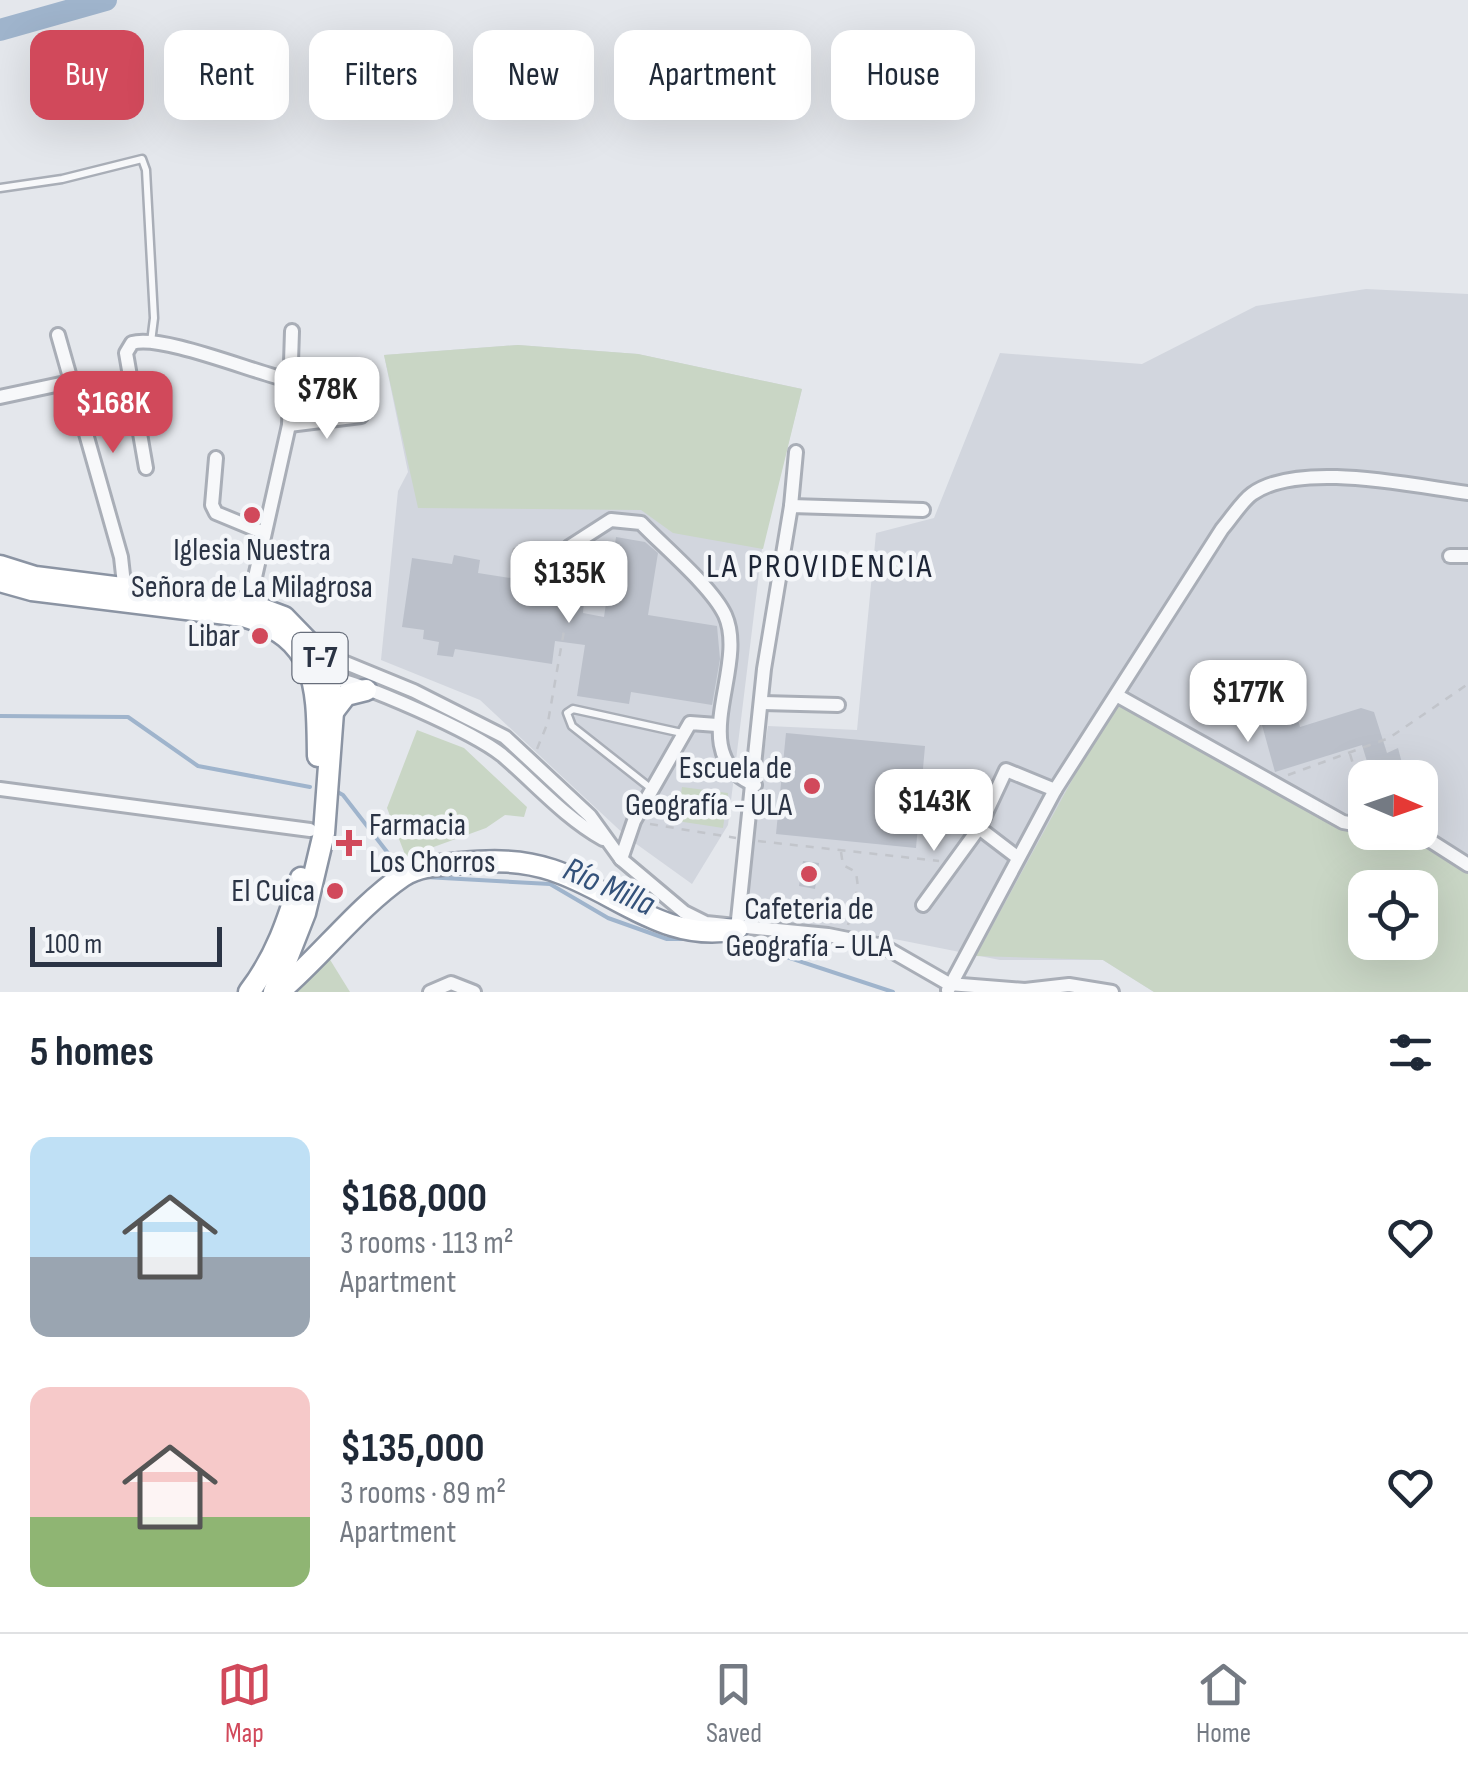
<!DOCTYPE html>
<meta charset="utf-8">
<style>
:root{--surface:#fff;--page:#f2f2f3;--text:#1f2937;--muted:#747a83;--line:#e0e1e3;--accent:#d1495b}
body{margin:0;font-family:"Sofia Sans Condensed",sans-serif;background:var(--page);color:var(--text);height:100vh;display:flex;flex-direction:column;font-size:38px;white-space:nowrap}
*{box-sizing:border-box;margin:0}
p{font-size:32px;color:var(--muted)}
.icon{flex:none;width:55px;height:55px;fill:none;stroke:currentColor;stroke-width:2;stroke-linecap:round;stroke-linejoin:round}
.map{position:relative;height:992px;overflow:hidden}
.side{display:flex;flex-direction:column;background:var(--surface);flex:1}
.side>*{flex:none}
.banner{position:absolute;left:30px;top:30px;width:1410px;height:90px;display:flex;gap:20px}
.needle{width:65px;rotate:92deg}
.fabs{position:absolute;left:1348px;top:760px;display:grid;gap:20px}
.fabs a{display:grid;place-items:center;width:90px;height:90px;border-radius:20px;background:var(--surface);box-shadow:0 10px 40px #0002;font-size:50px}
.scale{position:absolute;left:30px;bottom:25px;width:192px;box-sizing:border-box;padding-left:10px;border:5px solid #2b3445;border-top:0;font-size:28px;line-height:35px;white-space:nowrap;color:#2b3445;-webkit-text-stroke:8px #f4f6f9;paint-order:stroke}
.price{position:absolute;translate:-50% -85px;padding:0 22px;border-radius:20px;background:#fff;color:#222;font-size:32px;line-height:65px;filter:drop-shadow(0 2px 5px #0008)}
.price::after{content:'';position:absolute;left:50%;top:60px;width:30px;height:22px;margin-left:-15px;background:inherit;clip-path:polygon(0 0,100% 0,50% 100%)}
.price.active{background:var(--accent);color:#fff}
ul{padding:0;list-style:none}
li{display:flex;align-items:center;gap:30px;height:250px;padding:0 30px}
li span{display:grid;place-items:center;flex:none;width:280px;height:200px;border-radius:20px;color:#555}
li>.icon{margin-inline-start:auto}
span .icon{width:120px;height:120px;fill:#fffc;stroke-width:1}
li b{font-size:42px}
h2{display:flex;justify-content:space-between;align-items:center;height:120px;padding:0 30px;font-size:42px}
.chip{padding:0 35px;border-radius:20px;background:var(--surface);box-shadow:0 10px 40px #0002;font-size:35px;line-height:90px}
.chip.active{background:var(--accent);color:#fff}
.tabs{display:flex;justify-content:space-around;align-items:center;height:140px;border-top:2px solid var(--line);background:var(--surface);font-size:28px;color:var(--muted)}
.tabs a{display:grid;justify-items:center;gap:5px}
.tabs .active{color:var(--accent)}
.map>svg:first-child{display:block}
.built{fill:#d2d6de;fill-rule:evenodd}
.green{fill:#c9d6c5;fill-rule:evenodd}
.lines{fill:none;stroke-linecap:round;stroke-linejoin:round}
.stream{stroke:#9fb4cc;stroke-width:4}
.river{stroke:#9fb4cc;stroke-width:22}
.building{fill:#bbc0ca}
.service-casing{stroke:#a9aeb7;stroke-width:11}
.minor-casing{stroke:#a9aeb7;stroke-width:18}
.trunk-casing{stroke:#8b94a3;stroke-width:25}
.path{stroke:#c2c5cb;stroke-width:2.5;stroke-dasharray:8 8;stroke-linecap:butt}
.service{stroke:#f7f8fa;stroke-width:6}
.minor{stroke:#f7f8fa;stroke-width:12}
.trunk{stroke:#fff;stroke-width:20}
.poi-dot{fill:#d1495b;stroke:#f4f6f9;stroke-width:4}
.labels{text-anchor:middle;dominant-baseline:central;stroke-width:9;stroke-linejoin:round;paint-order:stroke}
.shield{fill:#f4f6f9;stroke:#676e7b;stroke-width:2.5}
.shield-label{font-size:30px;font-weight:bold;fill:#2b3445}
.poi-label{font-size:32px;fill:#2b3445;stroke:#f4f6f9;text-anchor:end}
.neighbourhood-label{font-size:35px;letter-spacing:2.5px;fill:#1d2536;stroke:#f4f6f9}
.water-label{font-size:35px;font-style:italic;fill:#34527a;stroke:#f4f6f9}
</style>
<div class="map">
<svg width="1468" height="992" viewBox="0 0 1468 992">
<rect width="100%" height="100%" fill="#e4e7ec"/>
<g class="built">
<path d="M1366,289l102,5v698h-314l-51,-32h-103l-166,-33 -96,-8 30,-193 89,4 19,-197 58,-15 66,-165 142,11 114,-58zM1365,778h55v54h-55zM1365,888h55v54h-55z"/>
<path d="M518,345l120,9 164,35 -40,160 -34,276 -36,59 -64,-46 -148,-138 -99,-40 17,-169 10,-19 -24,-117z"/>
</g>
<g class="green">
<path d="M518,345l120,9 164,35 -39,160 -90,-16 -32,-23 -223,-2 -34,-153z"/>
<path d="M1118,696l225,126 22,4v6l64,8 39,29v123h-314l-51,-32 -127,-4zM1365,888h55v54h-55z"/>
<path d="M417,730l47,18 63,59 -3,10 -19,-2 -19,13 -80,29 -19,-49z"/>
<path d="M682,787l46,6 -5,35 -46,-7z"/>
<path d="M324,950l26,42h-57z"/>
</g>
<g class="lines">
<g class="stream">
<path d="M0,716l128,1 70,49 112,21"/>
<path d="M334,790l9,5 55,71"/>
<path d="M425,877l125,7 58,34 59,21h20"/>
<path d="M732,939l161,53"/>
</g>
<path class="river" d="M0,30l106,-30"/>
</g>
<g class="building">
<path d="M616,537l29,5 13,11 -10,62 69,11 3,33 -8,46 -81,-13 -2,12 -52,-8 8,-51 -30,-4 -3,23 -97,-15 -2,8 -16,-2 2,-13 -16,-3 1,-9 -22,-3 10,-69 40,6 2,-9 26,5 -2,13 85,13 -1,12 22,3 -1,12 21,4z"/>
<path d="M1361,708l13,4 13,41 11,-5 8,30h-34l-10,-33 -87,27 -13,-47 34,-11 4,13z"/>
<path d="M786,733l139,13 -9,102 -140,-14z"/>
<path d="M803,861l16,2 -4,26 -16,-3z"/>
</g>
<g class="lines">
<g class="service-casing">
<g id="service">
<path d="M0,188l62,-9 80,-20 4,11 8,148 -3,24"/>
<path d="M653,790l-81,-64 -5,-13 6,-4 109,24"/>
</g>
</g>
<g class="minor-casing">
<g id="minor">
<path d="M58,335l63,222 3,27"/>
<path d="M0,397l70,-15"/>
<path d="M77,407l57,-8"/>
<path d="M289,425l72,-9"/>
<path d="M216,458l-4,47 4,8 46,19"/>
<path d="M146,468l-20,-115 6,-10c29,-9 121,29 156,37"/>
<path d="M791,506l5,-54"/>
<path d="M569,547l42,-27 30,3c23,24 71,64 84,92 24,53 -43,140 30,170"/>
<path d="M1450,556h18"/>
<path d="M249,604l40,-179 3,-94"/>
<path d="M319,652l95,39 91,46 85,79 31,43 63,53 22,11 122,12 55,11 66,38 76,6 44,-5 43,7"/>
<path d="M326,677c36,5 147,55 176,78 33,28 62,62 101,84"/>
<path d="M1118,696l225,126 22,4"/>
<path d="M763,703l75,2"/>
<path d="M0,789l310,41"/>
<path d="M1394,832l35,8 39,25"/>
<path d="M1017,857l-38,-29 27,-58 49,20"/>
<path d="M621,859l13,-38 56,-98 27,2"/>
<path d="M923,905l56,-77"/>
<path d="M737,929l27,-260 27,-163 132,4"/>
<path d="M948,990l107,-200 167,-261c9,-10 19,-27 30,-35 47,-34 161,-8 216,-1"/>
<path d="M430,992l21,-9 23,9"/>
</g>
</g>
<g class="trunk-casing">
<g id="trunk">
<path d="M0,566l35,11 214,27 35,13 33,34 12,25 4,36 -9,121 -19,80 -31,79"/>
<path d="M0,581l32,9 211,26c76,23 74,71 75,140"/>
<path d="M333,712l13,-17 20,-5"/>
<path d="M280,991c42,-36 78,-84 123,-115 17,-11 39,-11 59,-13 31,-3 60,-3 90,7 64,21 113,74 185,59"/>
<path d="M249,992c27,-35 39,-72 52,-114"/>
</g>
</g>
<g class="path">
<path d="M513,553l1,-4 42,3"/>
<path d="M513,555l60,10 -3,34"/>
<path d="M537,749l11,-27 17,-97"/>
<path d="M1350,754l15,50"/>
<path d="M1288,775l101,-37 79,-54"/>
<path d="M650,824l86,14"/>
<path d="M758,841l181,20"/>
<path d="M841,852l2,13 13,7 2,15 -10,38"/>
</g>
<use href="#service" class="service"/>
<use href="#minor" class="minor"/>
<use href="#trunk" class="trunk"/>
</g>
<g class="poi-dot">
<circle cx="252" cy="515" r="10"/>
<circle cx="260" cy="636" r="10"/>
<circle cx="812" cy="786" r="10"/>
<path d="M344 828h10v10h10v10h-10v10h-10v-10h-10v-10h10z"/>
<circle cx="809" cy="874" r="10"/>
<circle cx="335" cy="891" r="10"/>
</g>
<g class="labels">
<rect class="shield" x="292.5" y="633" width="55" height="50" rx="8"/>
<g class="shield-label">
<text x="320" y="658">T-7</text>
</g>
<g class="poi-label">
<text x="252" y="550" text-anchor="middle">Iglesia Nuestra<tspan x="252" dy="37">Señora de La Milagrosa</tspan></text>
<text x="240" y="636">Libar</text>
<text x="792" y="768">Escuela de<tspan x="792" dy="37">Geografía - ULA</tspan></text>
<text x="369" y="825" text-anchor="start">Farmacia<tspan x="369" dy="37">Los Chorros</tspan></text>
<text x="315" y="891">El Cuica</text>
<text x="809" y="909" text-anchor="middle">Cafeteria de<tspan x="809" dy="37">Geografía - ULA</tspan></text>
</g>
<g class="neighbourhood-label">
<text x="820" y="566">LA PROVIDENCIA</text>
</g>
<g class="water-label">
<text transform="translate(609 887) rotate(24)">Río Milla</text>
</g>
</g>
</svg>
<div class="fabs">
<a><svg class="needle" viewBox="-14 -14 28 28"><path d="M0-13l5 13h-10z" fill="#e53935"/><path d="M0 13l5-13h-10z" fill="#747a83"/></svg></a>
<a><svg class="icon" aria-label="locate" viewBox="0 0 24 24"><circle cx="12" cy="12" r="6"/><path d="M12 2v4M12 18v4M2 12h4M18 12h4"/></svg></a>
</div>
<div class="scale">100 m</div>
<b class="price" style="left:327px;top:442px">$78K</b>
<b class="price active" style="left:113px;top:456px">$168K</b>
<b class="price" style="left:569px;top:626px">$135K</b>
<b class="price" style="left:1248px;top:745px">$177K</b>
<b class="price" style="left:934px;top:854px">$143K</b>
<div class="banner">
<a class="chip active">Buy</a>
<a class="chip">Rent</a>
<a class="chip">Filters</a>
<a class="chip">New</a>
<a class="chip">Apartment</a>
<a class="chip">House</a>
</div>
</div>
<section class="side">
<h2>5 homes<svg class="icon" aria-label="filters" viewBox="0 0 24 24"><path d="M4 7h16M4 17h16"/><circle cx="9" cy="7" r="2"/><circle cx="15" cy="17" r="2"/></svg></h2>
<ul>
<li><span style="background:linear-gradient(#bfe0f5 60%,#9aa5b1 0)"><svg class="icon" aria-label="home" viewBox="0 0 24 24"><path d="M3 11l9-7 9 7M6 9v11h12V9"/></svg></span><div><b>$168,000</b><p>3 rooms · 113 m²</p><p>Apartment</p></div><svg class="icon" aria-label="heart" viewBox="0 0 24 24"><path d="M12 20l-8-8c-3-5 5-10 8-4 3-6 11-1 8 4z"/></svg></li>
<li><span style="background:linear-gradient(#f6c9c9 65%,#8fb573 0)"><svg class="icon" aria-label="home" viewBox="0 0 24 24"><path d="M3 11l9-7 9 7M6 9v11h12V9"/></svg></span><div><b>$135,000</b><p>3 rooms · 89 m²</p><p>Apartment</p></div><svg class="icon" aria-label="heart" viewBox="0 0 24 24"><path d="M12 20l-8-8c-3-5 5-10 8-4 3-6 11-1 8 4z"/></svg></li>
</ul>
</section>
<nav class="tabs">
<a class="active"><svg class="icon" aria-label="map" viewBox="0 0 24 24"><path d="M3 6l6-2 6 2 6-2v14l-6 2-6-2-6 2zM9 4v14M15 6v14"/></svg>Map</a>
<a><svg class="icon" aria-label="saved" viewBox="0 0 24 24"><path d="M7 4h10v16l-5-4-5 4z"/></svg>Saved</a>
<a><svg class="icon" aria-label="home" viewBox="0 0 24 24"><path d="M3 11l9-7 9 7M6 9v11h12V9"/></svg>Home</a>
</nav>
